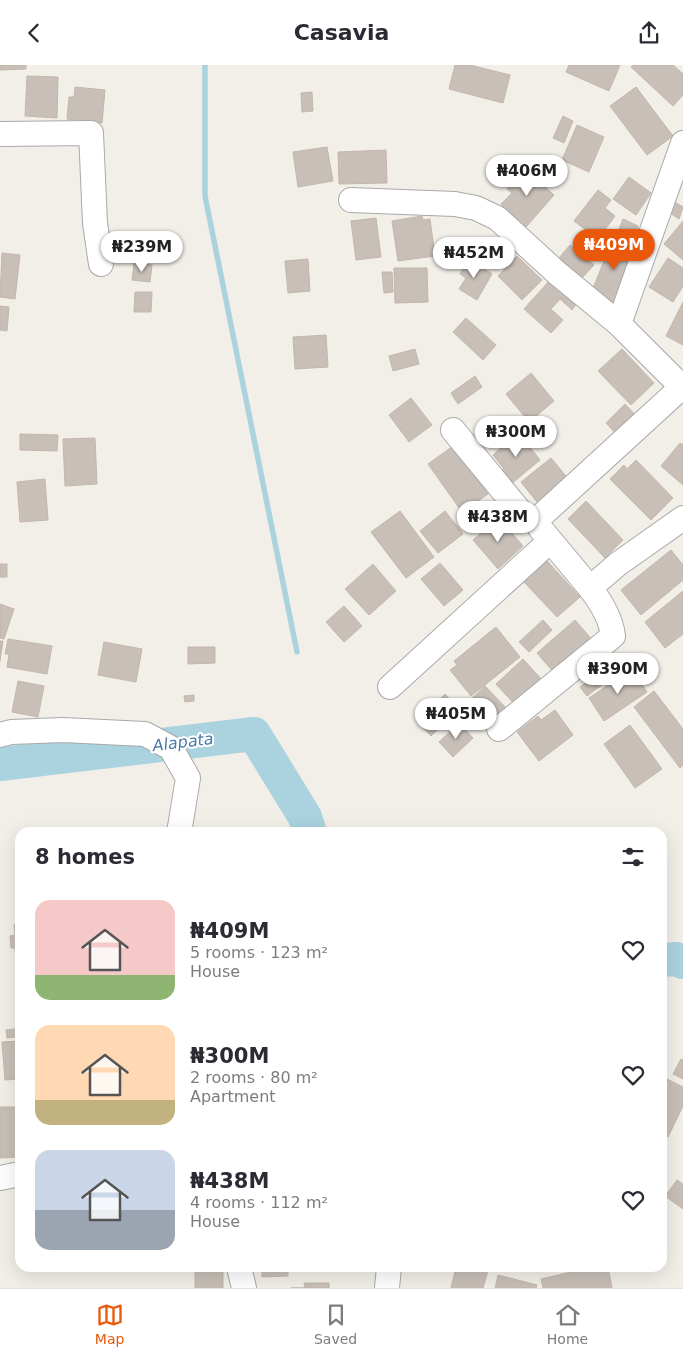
<!DOCTYPE html>
<meta charset="utf-8">
<style>
:root{--surface:#fff;--page:#f2f2f3;--text:#2b2b33;--muted:#7c7c81;--line:#e1e1e2;--accent:#ea580c}
body{margin:0;font-family:"DejaVu Sans",sans-serif;background:var(--page);color:var(--text);height:100vh;display:flex;flex-direction:column;font-size:19px;white-space:nowrap}
*{box-sizing:border-box;margin:0}
p{font-size:16px;color:var(--muted)}
.icon{flex:none;width:28px;height:28px;fill:none;stroke:currentColor;stroke-width:2;stroke-linecap:round;stroke-linejoin:round}
.map{position:relative;flex:1;overflow:hidden}
.details{position:absolute;left:15px;top:762px;width:652px;height:445px;display:flex;flex-direction:column;background:var(--surface);border-radius:15px;box-shadow:0 5px 20px #0002}
.details>*{flex:none}
.price{position:absolute;translate:-50% -42px;padding:0 11px;border-radius:18px;background:#fff;color:#222;font-size:16px;line-height:32px;filter:drop-shadow(0 1px 2px #0008)}
.price::after{content:'';position:absolute;left:50%;top:30px;width:15px;height:11px;margin-left:-8px;background:inherit;clip-path:polygon(0 0,100% 0,50% 100%)}
.price.active{background:var(--accent);color:#fff}
ul{padding:0;list-style:none}
li{display:flex;align-items:center;gap:15px;height:125px;padding:0 20px}
li span{display:grid;place-items:center;flex:none;width:140px;height:100px;border-radius:15px;color:#555}
li>.icon{margin-inline-start:auto}
span .icon{width:60px;height:60px;fill:#fffc;stroke-width:1}
li b{font-size:21px}
h2{display:flex;justify-content:space-between;align-items:center;height:60px;padding:0 20px;font-size:21px}
header{display:flex;justify-content:space-between;align-items:center;height:65px;padding:0 20px;background:var(--surface);font-size:22px;font-weight:800}
.tab-bar{display:flex;justify-content:space-around;align-items:center;height:70px;border-top:1px solid var(--line);background:var(--surface);font-size:14px;color:var(--muted)}
.tab-bar a{display:grid;justify-items:center;gap:2px}
.tab-bar .active{color:var(--accent)}
.map>svg:first-child{display:block}
.lines{fill:none;stroke-linecap:round;stroke-linejoin:round}
.stream{stroke:#aad3df;stroke-width:5.5}
.river{stroke:#aad3df;stroke-width:34}
.building{fill:#c7bfb8;stroke:#c4b6ab}
.minor-casing{stroke:#a9a9a9;stroke-width:26}
.minor{stroke:#fff;stroke-width:24}
.labels{text-anchor:middle;dominant-baseline:central;stroke-width:4;stroke-linejoin:round;paint-order:stroke}
.water-label{font-size:16px;font-style:italic;fill:#4a7aab;stroke:#fff}
</style>
<header><svg class="icon" aria-label="back" viewBox="0 0 24 24"><path d="M15 5l-7 7 7 7"/></svg>Casavia<svg class="icon" aria-label="share" viewBox="0 0 24 24"><path d="M12 15V3M7 8l5-5 5 5M5 13v7h14v-7"/></svg></header>
<div class="map">
<svg width="683" height="1223" viewBox="0 0 683 1223">
<rect width="100%" height="100%" fill="#f2efe9"/>
<g class="lines">
<path class="stream" d="M205,0v131l92,456"/>
<g class="river">
<path d="M0,699l254,-30 51,83 5,16"/>
<path d="M662,895l14,-1 7,3"/>
</g>
</g>
<g class="building">
<path d="M0,0h26v4l-26,1z"/>
<path d="M455,0h15l40,10 -7,28 -54,-14z"/>
<path d="M569,0h51l-11,26 -43,-19z"/>
<path d="M633,0h40l10,9v21l-10,11 -42,-39z"/>
<path d="M27,11l31,1 -1,41 -32,-2z"/>
<path d="M75,22l30,3 -3,33 -35,-4 2,-22h5z"/>
<path d="M636,22l37,49 -26,19 -37,-49z"/>
<path d="M312,27l1,19 -11,1 -1,-19z"/>
<path d="M563,51l10,5 -9,22 -11,-5z"/>
<path d="M577,60l27,12 -15,35 -27,-12z"/>
<path d="M327,82l6,34 -35,6 -5,-35z"/>
<path d="M386,85l1,33 -48,1 -1,-32z"/>
<path d="M523,102l31,28 -28,32 -25,-23 11,-11 -5,-4 9,-10 -2,-2z"/>
<path d="M629,112l22,16 -15,22 -23,-16z"/>
<path d="M598,125l13,10 -6,8 10,8 -17,23 -24,-18z"/>
<path d="M673,136l10,6 -4,12 -12,-8z"/>
<path d="M422,151l1,4 7,-1 5,37 -37,5 -6,-40z"/>
<path d="M376,153l5,39 -25,3 -5,-39z"/>
<path d="M623,154l15,7 -1,2 6,3 -5,13 -21,-10z"/>
<path d="M683,156v39l-19,-16z"/>
<path d="M601,170l7,3 -5,12 -7,-3z"/>
<path d="M613,174l25,10 -22,54 -25,-10z"/>
<path d="M570,180l24,20 -12,13 -23,-20z"/>
<path d="M2,188l18,2 -5,44 -15,-2z"/>
<path d="M517,191l25,24 -20,20 -24,-24z"/>
<path d="M668,193l15,10v18l-10,16 -24,-15z"/>
<path d="M308,194l2,32 -22,2 -3,-32z"/>
<path d="M468,194l24,15 -15,26 -18,-11 7,-11 -6,-4z"/>
<path d="M134,198l18,2 -2,17 -18,-2z"/>
<path d="M394,203h33l1,34 -33,1z"/>
<path d="M382,207h10l1,20 -9,1z"/>
<path d="M550,215l27,23 -5,7 -12,-11 -9,10 12,11 -12,13 -27,-24z"/>
<path d="M135,227h17l-1,20h-17z"/>
<path d="M683,237v43l-17,-9z"/>
<path d="M0,241l9,1 -2,24 -7,-1z"/>
<path d="M466,253l30,27 -13,15 -30,-28z"/>
<path d="M326,270l2,32 -33,2 -2,-32z"/>
<path d="M415,284l4,15 -26,7 -4,-15z"/>
<path d="M622,284l32,34 -23,22 -33,-34z"/>
<path d="M531,308l23,28 -25,21 -23,-28z"/>
<path d="M475,311l7,11 -24,17 -7,-11z"/>
<path d="M411,333l21,27 -23,17 -20,-27z"/>
<path d="M625,339l13,14 -19,19 -13,-14z"/>
<path d="M518,367l22,28 -30,25 -11,-13 5,-3 -11,-14z"/>
<path d="M20,369l38,1 -1,16 -37,-1z"/>
<path d="M95,373l2,46 -32,2 -2,-47z"/>
<path d="M680,378l3,2v40l-22,-19z"/>
<path d="M453,381l35,48 -26,18 -34,-48z"/>
<path d="M551,393l19,23 -30,25 -19,-24z"/>
<path d="M636,395l37,38 -22,22 -41,-41 14,-14 3,4z"/>
<path d="M45,414l3,41 -28,2 -3,-40z"/>
<path d="M586,436l37,39 -18,18 -37,-39z"/>
<path d="M400,446l34,46 -28,21 -35,-46z"/>
<path d="M445,446l18,23 -25,19 -18,-22z"/>
<path d="M499,453l24,28 -25,23 -25,-29z"/>
<path d="M671,485l12,15v15l-42,35 -20,-25z"/>
<path d="M547,496l33,36 -23,20 -33,-35z"/>
<path d="M440,498l23,27 -19,16 -23,-27z"/>
<rect x="0" y="499" width="7" height="13"/>
<path d="M373,499l23,27 -27,24 -24,-26z"/>
<path d="M683,526v43l-18,14 -20,-26z"/>
<path d="M0,539l14,5 -10,30 -4,-1z"/>
<path d="M344,541l18,20 -18,16 -18,-20z"/>
<path d="M543,555l9,10 -23,22 -10,-10z"/>
<path d="M575,555l19,22 -38,33 -19,-22z"/>
<path d="M496,562l24,30 -49,39 -21,-26 7,-5 -3,-4z"/>
<path d="M8,574l44,7 -5,28 -40,-7 2,-13h-4z"/>
<path d="M0,576h3l-3,20z"/>
<path d="M104,577l38,7 -6,33 -38,-7z"/>
<path d="M188,582h27v16l-27,1z"/>
<path d="M523,594l20,22 -27,25 -20,-22z"/>
<path d="M611,599l7,9 -31,23 -7,-9z"/>
<path d="M632,604l15,23 -43,29 -15,-23z"/>
<path d="M18,616l26,5 -6,31 -26,-5z"/>
<path d="M485,621l23,24 -20,19 -23,-24z"/>
<path d="M654,626l29,38v36l-3,3 -46,-61z"/>
<path d="M445,629l14,15 -28,27 -15,-16 8,-7 -3,-3 11,-11 4,4z"/>
<path d="M194,630v6l-9,1 -1,-6z"/>
<path d="M555,645l18,25 -34,26 -22,-29 21,-16 3,4z"/>
<path d="M459,658l14,15 -20,19 -14,-15z"/>
<path d="M630,660l32,44 -27,19 -31,-44z"/>
<path d="M20,859v39h-4l-1,-15h-4l-1,-12 5,-1 -1,-10z"/>
<path d="M15,964l1,8 -9,1 -1,-8z"/>
<path d="M20,976v38l-15,1 -3,-38z"/>
<path d="M681,994l2,1v19l-10,-5z"/>
<path d="M665,1013l18,9v19l-15,31 -6,-3v-52z"/>
<path d="M0,1042h20v50l-20,1z"/>
<path d="M677,1115l6,4v25l-18,-13z"/>
<path d="M262,1202h26v9l-26,1z"/>
<path d="M456,1202h33l-6,21h-32z"/>
<path d="M593,1202h15l4,21h-69l-2,-9z"/>
<path d="M223,1205v18h-28v-17z"/>
<path d="M498,1210l39,10 -1,3h-41z"/>
<path d="M304,1218h25v5h-38h14z"/>
</g>
<g class="lines">
<g class="minor-casing">
<g id="minor">
<path d="M0,69l91,-1 4,90 6,41"/>
<path d="M683,78l-64,181 64,64"/>
<path d="M351,135l104,4 21,4 21,10 60,55 62,51"/>
<path d="M453,365l70,85 10,5 9,-5 140,-128"/>
<path d="M540,463l50,60"/>
<path d="M390,622l160,-146"/>
<path d="M499,664l114,-93c-2,-17 -12,-34 -23,-48l28,-24 65,-46"/>
<path d="M0,670l11,-3 52,-2 82,4 26,14 17,30 -9,55"/>
<path d="M0,1113l20,-4"/>
<path d="M239,1202l5,21"/>
<path d="M387,1223l2,-21"/>
</g>
</g>
<use href="#minor" class="minor"/>
</g>
<g class="labels">
<g class="water-label">
<text transform="translate(183 677) rotate(-7)">Alapata</text>
</g>
</g>
</svg>
<b class="price" style="left:527px;top:132px">₦406M</b>
<b class="price active" style="left:614px;top:206px">₦409M</b>
<b class="price" style="left:142px;top:208px">₦239M</b>
<b class="price" style="left:474px;top:214px">₦452M</b>
<b class="price" style="left:516px;top:393px">₦300M</b>
<b class="price" style="left:498px;top:478px">₦438M</b>
<b class="price" style="left:618px;top:630px">₦390M</b>
<b class="price" style="left:456px;top:675px">₦405M</b>
<section class="details">
<h2>8 homes<svg class="icon" aria-label="filters" viewBox="0 0 24 24"><path d="M4 7h16M4 17h16"/><circle cx="9" cy="7" r="2"/><circle cx="15" cy="17" r="2"/></svg></h2>
<ul>
<li><span style="background:linear-gradient(#f6c9c9 75%,#8fb573 0)"><svg class="icon" aria-label="home" viewBox="0 0 24 24"><path d="M3 11l9-7 9 7M6 9v11h12V9"/></svg></span><div><b>₦409M</b><p>5 rooms · 123 m²</p><p>House</p></div><svg class="icon" aria-label="heart" viewBox="0 0 24 24"><path d="M12 20l-8-8c-3-5 5-10 8-4 3-6 11-1 8 4z"/></svg></li>
<li><span style="background:linear-gradient(#ffd9b3 75%,#c2b280 0)"><svg class="icon" aria-label="home" viewBox="0 0 24 24"><path d="M3 11l9-7 9 7M6 9v11h12V9"/></svg></span><div><b>₦300M</b><p>2 rooms · 80 m²</p><p>Apartment</p></div><svg class="icon" aria-label="heart" viewBox="0 0 24 24"><path d="M12 20l-8-8c-3-5 5-10 8-4 3-6 11-1 8 4z"/></svg></li>
<li><span style="background:linear-gradient(#c9d6e8 60%,#9aa5b1 0)"><svg class="icon" aria-label="home" viewBox="0 0 24 24"><path d="M3 11l9-7 9 7M6 9v11h12V9"/></svg></span><div><b>₦438M</b><p>4 rooms · 112 m²</p><p>House</p></div><svg class="icon" aria-label="heart" viewBox="0 0 24 24"><path d="M12 20l-8-8c-3-5 5-10 8-4 3-6 11-1 8 4z"/></svg></li>
</ul>
</section>
</div>
<nav class="tab-bar">
<a class="active"><svg class="icon" aria-label="map" viewBox="0 0 24 24"><path d="M3 6l6-2 6 2 6-2v14l-6 2-6-2-6 2zM9 4v14M15 6v14"/></svg>Map</a>
<a><svg class="icon" aria-label="saved" viewBox="0 0 24 24"><path d="M7 4h10v16l-5-4-5 4z"/></svg>Saved</a>
<a><svg class="icon" aria-label="home" viewBox="0 0 24 24"><path d="M3 11l9-7 9 7M6 9v11h12V9"/></svg>Home</a>
</nav>
